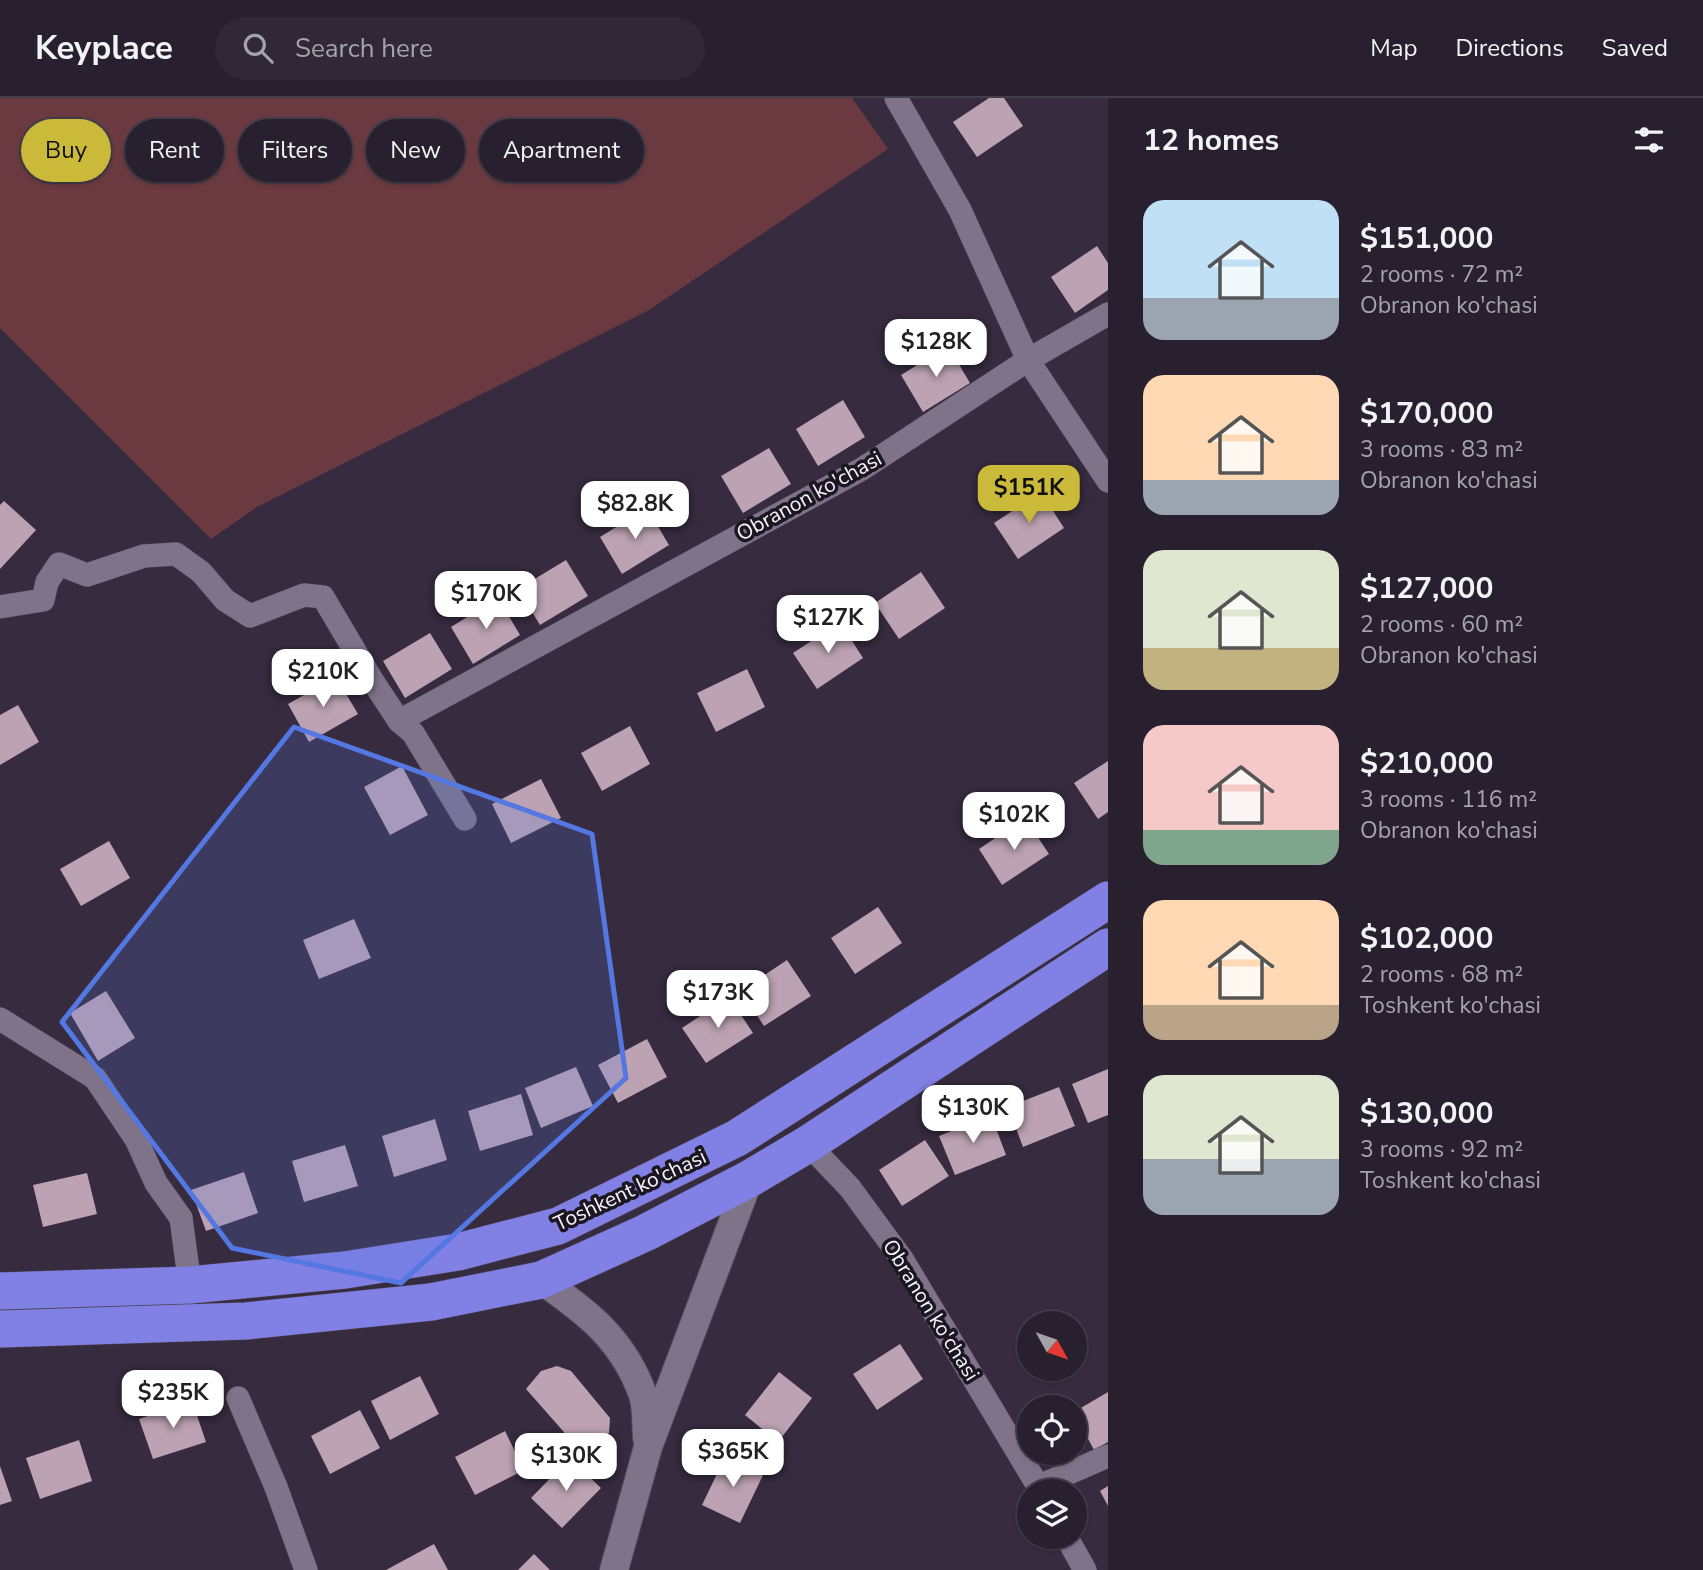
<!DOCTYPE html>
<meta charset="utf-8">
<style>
:root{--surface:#28202f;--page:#302837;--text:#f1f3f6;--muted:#a5a3aa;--line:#443e4b;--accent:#cbba39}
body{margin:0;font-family:"Nunito Sans",sans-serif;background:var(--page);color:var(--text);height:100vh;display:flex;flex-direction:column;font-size:26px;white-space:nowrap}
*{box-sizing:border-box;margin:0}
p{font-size:23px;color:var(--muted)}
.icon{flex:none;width:38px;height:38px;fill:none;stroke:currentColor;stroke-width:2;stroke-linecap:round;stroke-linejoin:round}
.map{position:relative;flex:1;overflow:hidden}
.sheet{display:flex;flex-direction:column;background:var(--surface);width:595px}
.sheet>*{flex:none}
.hud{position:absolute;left:21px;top:21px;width:665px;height:63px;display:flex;gap:14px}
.needle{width:46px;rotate:130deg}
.tools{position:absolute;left:1017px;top:1213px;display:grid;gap:14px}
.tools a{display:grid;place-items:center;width:70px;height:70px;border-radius:50%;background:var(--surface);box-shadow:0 2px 5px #0004,0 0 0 2px var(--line);font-size:35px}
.price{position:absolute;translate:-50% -60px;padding:0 16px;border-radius:14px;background:#fff;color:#222;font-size:23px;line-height:46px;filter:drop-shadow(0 2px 4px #0008)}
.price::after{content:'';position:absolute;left:50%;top:42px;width:21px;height:16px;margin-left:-10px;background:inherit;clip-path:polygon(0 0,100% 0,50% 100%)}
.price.current{background:var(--accent);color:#111}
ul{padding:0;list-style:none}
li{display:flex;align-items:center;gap:21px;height:175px;padding:0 35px}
li span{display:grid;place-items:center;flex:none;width:196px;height:140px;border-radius:21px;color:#555}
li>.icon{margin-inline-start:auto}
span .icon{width:84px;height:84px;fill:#fffc;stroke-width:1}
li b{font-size:30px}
h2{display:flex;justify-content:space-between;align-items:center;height:84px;padding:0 35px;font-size:30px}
.pill{padding:0 24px;border-radius:32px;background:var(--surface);box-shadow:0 2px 5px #0004,0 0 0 2px var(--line);font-size:24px;line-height:63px}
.pill.current{background:var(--accent);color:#111}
header{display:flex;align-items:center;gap:42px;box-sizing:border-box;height:98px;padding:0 35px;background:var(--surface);border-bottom:2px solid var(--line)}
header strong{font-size:33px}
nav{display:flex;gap:38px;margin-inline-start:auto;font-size:24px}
.search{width:490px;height:63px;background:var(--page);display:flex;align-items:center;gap:18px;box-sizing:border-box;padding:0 24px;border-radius:38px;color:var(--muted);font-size:26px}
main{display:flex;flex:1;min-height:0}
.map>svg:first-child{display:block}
.green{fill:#6b3a41}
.building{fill:#bca2b2}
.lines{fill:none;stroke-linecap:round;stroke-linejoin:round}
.minor-casing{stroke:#524859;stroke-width:24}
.tertiary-casing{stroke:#524859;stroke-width:30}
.trunk-casing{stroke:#524859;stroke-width:38}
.minor{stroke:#7f738a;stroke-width:23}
.tertiary{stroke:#7f738a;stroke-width:28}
.trunk{stroke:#8080e5;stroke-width:37}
.marked{fill:#5477e2;fill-opacity:0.2;stroke:#5477e2;stroke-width:5;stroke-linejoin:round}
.labels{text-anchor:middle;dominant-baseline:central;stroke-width:7;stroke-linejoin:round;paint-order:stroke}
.street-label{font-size:21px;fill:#f8f1ff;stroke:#1b161f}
</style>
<header>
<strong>Keyplace</strong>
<div class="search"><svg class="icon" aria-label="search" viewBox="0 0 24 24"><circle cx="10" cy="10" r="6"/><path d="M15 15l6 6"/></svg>Search here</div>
<nav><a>Map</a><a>Directions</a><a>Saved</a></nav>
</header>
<main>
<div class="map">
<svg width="1108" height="1472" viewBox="0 0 1108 1472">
<rect width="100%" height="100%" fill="#362b3f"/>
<path class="green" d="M0,0h852l36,51 -239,161 -392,197 -46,32 -211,-211z"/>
<g class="building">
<path d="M989,0h15l19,28 -46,31 -24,-35z"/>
<path d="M1097,148l11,17v27l-33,23 -24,-36z"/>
<path d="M948,248l22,37 -47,29 -22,-37z"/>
<path d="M843,302l22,37 -47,29 -22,-37z"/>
<path d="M769,350l22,36 -48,29 -22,-37z"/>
<path d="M1041,394l23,36 -46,31 -24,-36z"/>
<path d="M4,403l32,29 -36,39v-64z"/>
<path d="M647,410l22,37 -47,29 -22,-37z"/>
<path d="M566,462l22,36 -48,29 -22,-36z"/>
<path d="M921,474l24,36 -46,31 -24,-36z"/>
<path d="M498,500l22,37 -47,29 -22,-37z"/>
<path d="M840,524l23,36 -46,31 -24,-36z"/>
<path d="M430,535l22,36 -47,29 -22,-37z"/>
<path d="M747,571l18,38 -49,25 -19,-39z"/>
<path d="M336,579l22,37 -49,28 -21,-38z"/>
<path d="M18,607l21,37 -39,23v-50z"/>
<path d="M630,628l20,38 -48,27 -21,-38z"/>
<path d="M1108,663v51l-10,7 -24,-36z"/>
<path d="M402,668l26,49 -38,20 -26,-48z"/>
<path d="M541,681l20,39 -50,25 -19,-39z"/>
<path d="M1025,720l24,36 -47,31 -23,-36z"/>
<path d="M109,743l21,37 -49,28 -21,-37z"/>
<path d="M878,809l24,36 -47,31 -24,-36z"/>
<path d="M354,821l17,39 -52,21 -16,-39z"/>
<path d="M787,862l24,36 -47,30 -23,-35z"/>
<path d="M106,893l29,47 -37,23 -28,-48z"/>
<path d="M729,899l24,36 -47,30 -24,-35z"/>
<path d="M647,941l20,38 -49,26 -20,-38z"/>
<path d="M576,969l17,39 -52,22 -16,-40z"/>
<path d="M1108,971v46l-20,8 -16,-39z"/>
<path d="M1059,989l16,39 -52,21 -15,-40z"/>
<path d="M521,996l12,41 -53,16 -12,-40z"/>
<path d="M991,1017l15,40 -51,20 -16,-39z"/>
<path d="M435,1021l12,41 -53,17 -12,-41z"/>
<path d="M925,1042l24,36 -47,30 -23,-36z"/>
<path d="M345,1047l13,41 -54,16 -12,-41z"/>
<path d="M244,1074l14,41 -52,18 -15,-41z"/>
<path d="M87,1075l10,41 -54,13 -10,-42z"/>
<path d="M900,1246l23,35 -46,31 -24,-36z"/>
<path d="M557,1268l14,5 39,47 -1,15 -24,23 -59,-67 15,-18z"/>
<path d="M779,1274l33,26 -34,44 -33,-27z"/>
<path d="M420,1278l19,38 -49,26 -19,-39z"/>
<path d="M1108,1294v50l-14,8 -20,-38z"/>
<path d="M192,1303l14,41 -53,17 -14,-40z"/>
<path d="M360,1312l20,38 -50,26 -19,-38z"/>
<path d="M505,1333l19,39 -49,25 -20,-38z"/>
<path d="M79,1342l13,41 -52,18 -14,-41z"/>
<path d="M726,1357l38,18 -24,50 -38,-18z"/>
<path d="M570,1360l31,30 -39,40 -31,-30z"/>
<path d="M0,1368l12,35 -12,4z"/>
<path d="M1108,1388v20l-8,-15z"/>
<path d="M434,1446l14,26h-62z"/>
<path d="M534,1456l16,16h-32z"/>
</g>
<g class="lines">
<g class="minor-casing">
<g id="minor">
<path d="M896,0l64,112 68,150 80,121"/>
<path d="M0,509l43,-7 4,-18 12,-18 28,11 57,-19 32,-2 25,18 24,28 25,16 54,-21 19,2 49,83 27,41 14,12 52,86"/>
<path d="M399,623l463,-252 166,-109 80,-46"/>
<path d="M0,921l95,59 41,61 20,44 25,35 9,67"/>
<path d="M808,1046l42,44 52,71 139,232"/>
<path d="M238,1300l38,89 30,83"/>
<path d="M1039,1388l69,-30"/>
<path d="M1066,1438l19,34"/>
</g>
</g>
<g class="tertiary-casing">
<g id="tertiary">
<path d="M541,1182c46,32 82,59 102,115 4,12 3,29 4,43"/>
<path d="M614,1472l34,-123 101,-268"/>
</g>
</g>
<g class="trunk-casing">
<g id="trunk">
<path d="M0,1193l190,-6 155,-15 113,-18 100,-26 179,-88 371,-238"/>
<path d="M0,1231l246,-8 185,-19 110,-22 104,-47 104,-54 59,-35 300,-197"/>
</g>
</g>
<use href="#minor" class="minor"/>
<use href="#tertiary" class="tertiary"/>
<use href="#trunk" class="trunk"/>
</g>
<path class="marked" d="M294,629l298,107 34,244 -225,205 -169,-35 -170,-226z"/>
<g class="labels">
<g class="street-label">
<text transform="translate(809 398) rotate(-29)">Obranon ko'chasi</text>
<text transform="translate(630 1092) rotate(-25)">Toshkent ko'chasi</text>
<text transform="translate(931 1212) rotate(58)">Obranon ko'chasi</text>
</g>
</g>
</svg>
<div class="tools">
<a><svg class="needle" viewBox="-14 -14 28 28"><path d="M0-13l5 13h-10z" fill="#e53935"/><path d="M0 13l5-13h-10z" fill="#a5a3aa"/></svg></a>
<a><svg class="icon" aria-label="locate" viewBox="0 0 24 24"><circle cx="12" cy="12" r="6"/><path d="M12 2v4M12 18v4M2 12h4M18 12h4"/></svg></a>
<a><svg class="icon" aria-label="layers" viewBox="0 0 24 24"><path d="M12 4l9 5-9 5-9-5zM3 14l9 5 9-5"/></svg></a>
</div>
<b class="price" style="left:936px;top:281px">$128K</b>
<b class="price current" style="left:1029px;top:427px">$151K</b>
<b class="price" style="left:635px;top:443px">$82.8K</b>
<b class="price" style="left:486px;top:533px">$170K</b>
<b class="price" style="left:828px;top:557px">$127K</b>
<b class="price" style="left:323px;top:611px">$210K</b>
<b class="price" style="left:1014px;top:754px">$102K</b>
<b class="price" style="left:718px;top:932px">$173K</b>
<b class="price" style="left:973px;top:1047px">$130K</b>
<b class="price" style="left:173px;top:1332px">$235K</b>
<b class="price" style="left:733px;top:1391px">$365K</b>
<b class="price" style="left:566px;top:1395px">$130K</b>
<div class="hud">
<a class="pill current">Buy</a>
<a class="pill">Rent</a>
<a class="pill">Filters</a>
<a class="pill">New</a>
<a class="pill">Apartment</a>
</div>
</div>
<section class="sheet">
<h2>12 homes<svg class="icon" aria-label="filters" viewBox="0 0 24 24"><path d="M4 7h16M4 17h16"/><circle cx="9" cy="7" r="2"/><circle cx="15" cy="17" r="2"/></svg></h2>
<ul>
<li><span style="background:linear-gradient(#bfe0f5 70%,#9aa5b1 0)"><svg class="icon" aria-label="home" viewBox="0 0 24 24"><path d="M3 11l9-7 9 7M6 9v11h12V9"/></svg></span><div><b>$151,000</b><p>2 rooms · 72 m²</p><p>Obranon ko'chasi</p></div></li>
<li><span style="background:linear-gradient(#ffd9b3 75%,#9aa5b1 0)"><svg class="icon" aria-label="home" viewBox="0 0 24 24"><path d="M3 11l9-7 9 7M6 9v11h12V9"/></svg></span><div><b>$170,000</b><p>3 rooms · 83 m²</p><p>Obranon ko'chasi</p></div></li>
<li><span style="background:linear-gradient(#dfe7d0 70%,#c2b280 0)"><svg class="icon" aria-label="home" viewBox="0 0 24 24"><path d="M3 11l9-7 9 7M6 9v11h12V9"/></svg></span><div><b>$127,000</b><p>2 rooms · 60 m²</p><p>Obranon ko'chasi</p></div></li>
<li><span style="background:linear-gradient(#f6c9c9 75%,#7fa58c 0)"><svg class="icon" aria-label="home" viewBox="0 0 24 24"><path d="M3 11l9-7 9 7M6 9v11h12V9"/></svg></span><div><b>$210,000</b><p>3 rooms · 116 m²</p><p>Obranon ko'chasi</p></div></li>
<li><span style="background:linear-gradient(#ffd9b3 75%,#b9a48a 0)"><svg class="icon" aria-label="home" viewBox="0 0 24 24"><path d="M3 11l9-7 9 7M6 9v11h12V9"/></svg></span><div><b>$102,000</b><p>2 rooms · 68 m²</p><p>Toshkent ko'chasi</p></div></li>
<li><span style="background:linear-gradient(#dfe7d0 60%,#9aa5b1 0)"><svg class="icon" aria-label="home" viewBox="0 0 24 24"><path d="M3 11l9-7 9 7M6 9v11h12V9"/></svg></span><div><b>$130,000</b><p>3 rooms · 92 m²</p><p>Toshkent ko'chasi</p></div></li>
</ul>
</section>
</main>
